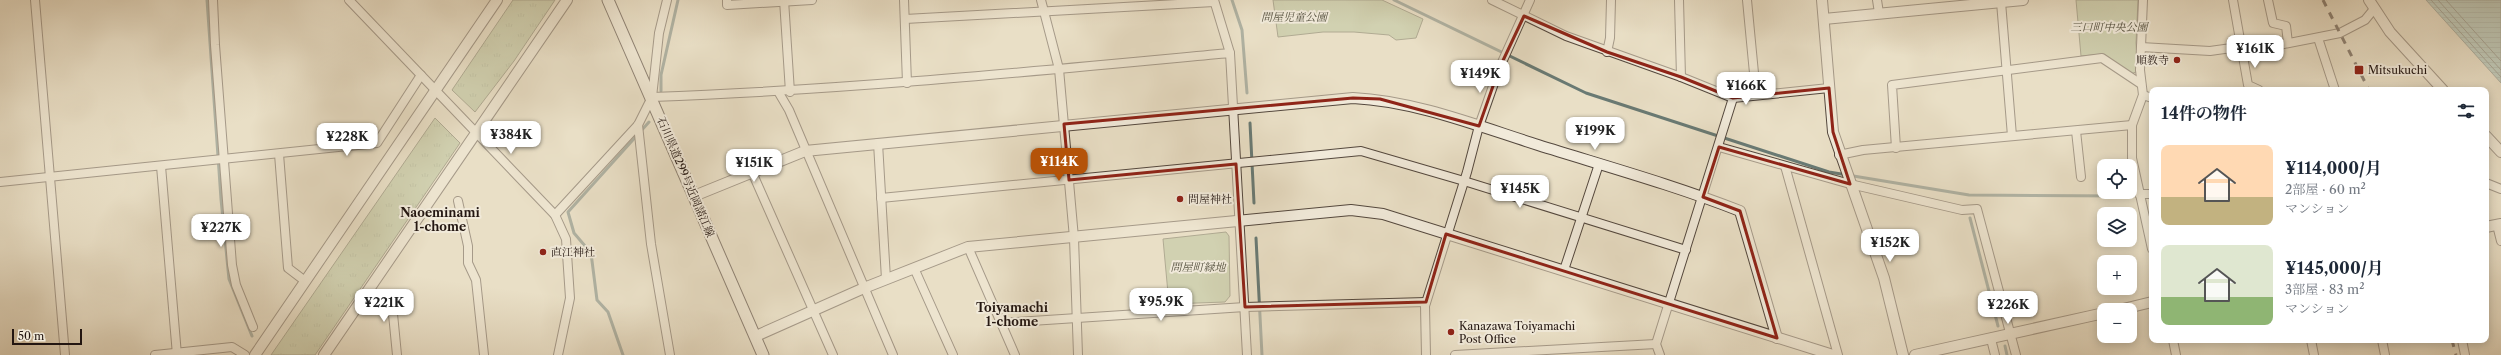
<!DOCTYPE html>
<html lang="ja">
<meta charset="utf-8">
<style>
:root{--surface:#fff;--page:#f2f2f3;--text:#1f2937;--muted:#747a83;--accent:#b45309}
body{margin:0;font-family:"Libre Caslon Text","Noto Serif JP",serif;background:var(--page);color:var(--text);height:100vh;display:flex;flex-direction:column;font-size:15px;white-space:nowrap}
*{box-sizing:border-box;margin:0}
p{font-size:13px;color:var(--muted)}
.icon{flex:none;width:22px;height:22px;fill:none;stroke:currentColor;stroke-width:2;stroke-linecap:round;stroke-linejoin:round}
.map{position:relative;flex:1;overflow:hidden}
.sheet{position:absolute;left:2149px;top:87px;width:340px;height:256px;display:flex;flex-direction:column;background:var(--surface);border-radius:8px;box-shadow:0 2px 10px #0003}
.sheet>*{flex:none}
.fabs{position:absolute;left:2097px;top:159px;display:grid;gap:8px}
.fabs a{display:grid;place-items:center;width:40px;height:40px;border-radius:8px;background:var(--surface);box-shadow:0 2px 10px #0003;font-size:20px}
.scale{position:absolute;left:12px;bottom:10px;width:70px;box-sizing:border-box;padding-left:4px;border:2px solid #231611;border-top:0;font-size:11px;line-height:14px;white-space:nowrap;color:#231611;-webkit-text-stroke:3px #f1eada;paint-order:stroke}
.price{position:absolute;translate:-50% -34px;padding:0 9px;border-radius:8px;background:#fff;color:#222;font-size:13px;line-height:26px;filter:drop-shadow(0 1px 2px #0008)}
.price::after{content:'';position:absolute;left:50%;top:24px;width:12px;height:9px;margin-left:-6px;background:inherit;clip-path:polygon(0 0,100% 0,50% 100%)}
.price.current{background:var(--accent);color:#fff}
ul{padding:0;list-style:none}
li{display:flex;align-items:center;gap:12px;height:100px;padding:0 12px}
li span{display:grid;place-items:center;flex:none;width:112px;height:80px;border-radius:8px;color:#555}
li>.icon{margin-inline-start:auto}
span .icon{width:48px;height:48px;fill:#fffc;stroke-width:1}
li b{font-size:17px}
h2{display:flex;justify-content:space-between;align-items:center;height:48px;padding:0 12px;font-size:17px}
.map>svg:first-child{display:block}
.grass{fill:url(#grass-tufts);stroke:#6c6c54}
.park{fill:#b4c297;stroke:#6c6c54}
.water{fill:url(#water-rules);stroke:#697a74}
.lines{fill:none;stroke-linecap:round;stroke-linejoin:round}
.shore{stroke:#5d6964;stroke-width:1}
.stream{stroke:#697a74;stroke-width:3}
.minor-casing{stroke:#54483e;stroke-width:10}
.tertiary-casing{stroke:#54483e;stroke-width:12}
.secondary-casing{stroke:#231611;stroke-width:13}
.minor{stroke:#f1eada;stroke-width:8}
.tertiary{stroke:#f1eada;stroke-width:10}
.secondary{stroke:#f1eada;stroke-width:11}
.rail{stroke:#231611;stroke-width:3;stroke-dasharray:7 7;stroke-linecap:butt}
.marked{fill:none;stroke:#8f2418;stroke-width:3;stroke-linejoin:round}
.poi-dot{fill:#8f2418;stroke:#f1eada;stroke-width:1.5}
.labels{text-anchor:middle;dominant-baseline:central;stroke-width:4;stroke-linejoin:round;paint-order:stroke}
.park-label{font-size:11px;font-style:italic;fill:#565240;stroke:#f1eada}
.poi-label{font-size:11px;fill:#231611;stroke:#f1eada;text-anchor:start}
.street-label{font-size:11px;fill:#231611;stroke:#f1eada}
.neighbourhood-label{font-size:12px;font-weight:bold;fill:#231611;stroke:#f1eada}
</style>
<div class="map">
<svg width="2501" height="355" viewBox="0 0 2501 355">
<defs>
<pattern id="grass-tufts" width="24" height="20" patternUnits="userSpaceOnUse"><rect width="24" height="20" fill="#b4c297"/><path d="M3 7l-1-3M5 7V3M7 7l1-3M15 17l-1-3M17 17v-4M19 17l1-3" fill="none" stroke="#9aa681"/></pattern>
<pattern id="water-rules" width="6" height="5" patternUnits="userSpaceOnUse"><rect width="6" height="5" fill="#97bcb6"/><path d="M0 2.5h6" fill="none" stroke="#82a19b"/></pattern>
</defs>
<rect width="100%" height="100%" fill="#e9dfc6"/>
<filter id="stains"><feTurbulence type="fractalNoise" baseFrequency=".005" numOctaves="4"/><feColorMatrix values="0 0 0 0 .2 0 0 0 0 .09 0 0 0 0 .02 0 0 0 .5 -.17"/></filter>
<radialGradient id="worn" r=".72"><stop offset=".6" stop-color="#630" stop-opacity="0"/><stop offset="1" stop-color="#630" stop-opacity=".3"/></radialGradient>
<g class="grass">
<path d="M513,0h42l-41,61 -39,51 -23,-22z"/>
<path d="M435,118l25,25 -145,212h-44z"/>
</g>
<g class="park">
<path d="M1273,0h109l41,19 -7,19 -20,2 -7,-5 -35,-3h-31l-45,5z"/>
<path d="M2076,0h62l-2,43 2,28 -7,3 -27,-20 -23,2z"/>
<path d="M1226,232l3,4 1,60 -5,6 -56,2 -6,-65z"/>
</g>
<path class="water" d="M2426,0h75v83z"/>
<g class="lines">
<g class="shore">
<path d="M2431,0l70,77"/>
<path d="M2438,0l63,70"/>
<path d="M2446,0l55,61"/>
</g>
<g class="stream">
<path d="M207,0l14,199 8,80 23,57"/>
<path d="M1232,0l10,30 5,63"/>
<path d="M1394,0l192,93 243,79 140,23 155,1"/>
<path d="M661,91v-16l17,-75"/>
<path d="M1250,123l4,80"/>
<path d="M1970,218l28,108"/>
<path d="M1256,238l6,117"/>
<path d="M2005,346l2,9"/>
<path d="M623,355l-15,-43 -11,-12 -6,-47 -17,-20 -6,-21 81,-90"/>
</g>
<g class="minor-casing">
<g id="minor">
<path d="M35,0l30,355"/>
<path d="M213,0l2,45 17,220 4,20 17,42"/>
<path d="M349,0l206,215 11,24 4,59 -12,57"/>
<path d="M727,0v5l85,-5"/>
<path d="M784,0l6,92"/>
<path d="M904,0l3,83"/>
<path d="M1041,0l18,69 15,169 4,117"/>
<path d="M1214,0l16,53 17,302"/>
<path d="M1492,0l74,36 115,41 52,21 96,-10"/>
<path d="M1679,0l2,77"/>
<path d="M1747,0l9,94"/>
<path d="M1877,0l2,13"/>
<path d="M2143,0l-3,70 3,25 -11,30v33l20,91"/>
<path d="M2233,0l15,85 11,5"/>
<path d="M2268,0l5,23 13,3 2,17"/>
<path d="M2001,2l11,134"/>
<path d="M905,19l309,-17"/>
<path d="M2318,38l17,52"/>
<path d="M2141,47l69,4 50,-7 19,1 61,-12 25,-13 9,-11"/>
<path d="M1607,52l3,-14 1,-38"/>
<path d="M779,93l10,17 104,245"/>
<path d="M2143,95l9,3"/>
<path d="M652,97c193,-7 385,-26 578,-44"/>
<path d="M638,125l13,119 19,111"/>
<path d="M2076,131l5,46"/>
<path d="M878,143l8,136"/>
<path d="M1719,147l131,37 112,26 15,-1 39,146"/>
<path d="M1896,148l-4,-63 210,-27 39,26"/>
<path d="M279,154l9,114 17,13"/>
<path d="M1839,155l24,-5 269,-25"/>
<path d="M161,166l16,189"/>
<path d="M1785,166l53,189"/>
<path d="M752,172l81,183"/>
<path d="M0,182l377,-39 44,-68"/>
<path d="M2486,183l15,6"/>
<path d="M2139,194h13"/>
<path d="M881,198l480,-47 103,30 222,69"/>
<path d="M458,201l10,45v17l8,17 8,75"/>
<path d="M555,215l83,-90 14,-28 7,-64 8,-33"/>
<path d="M2497,225l4,16"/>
<path d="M968,247l47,108"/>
<path d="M914,268l39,87"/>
<path d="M1564,270l35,-106"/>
<path d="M364,296l29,18 4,41"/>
<path d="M1001,323l244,-16 181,-5"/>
<path d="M1991,339l4,16"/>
<path d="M2173,340l3,15"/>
<path d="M2311,340l3,15"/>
<path d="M2382,340l3,15"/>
<path d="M2462,340l3,15"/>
<path d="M155,355l77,-8 13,8"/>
<path d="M1426,355l-1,-49 42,-134 12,-46 20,-57 31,-69"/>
<path d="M1455,355l201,-11"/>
<path d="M1660,355l-4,-11 77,-246"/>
</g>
</g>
<g class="tertiary-casing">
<g id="tertiary">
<path d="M1822,0l11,132 51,146 19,77"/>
<path d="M2369,0l21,32 53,58"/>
<path d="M1824,19l199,-19"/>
<path d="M2486,136l15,16"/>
<path d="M694,196l111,-45 548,-53c62,3 125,28 185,47 67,21 136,40 202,66l37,127"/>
<path d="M2486,227l15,-3"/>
<path d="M2119,310l33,-8"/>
<path d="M756,336l108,-48 104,-41 383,-37 32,4 450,141"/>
<path d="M255,355l242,-355"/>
<path d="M324,355l243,-355"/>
<path d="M1915,355l189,-42"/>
</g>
</g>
<g class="secondary-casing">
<path id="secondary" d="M608,0l155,355"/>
</g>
<use href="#minor" class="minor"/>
<use href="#tertiary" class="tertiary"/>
<use href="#secondary" class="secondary"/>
<g class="rail">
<path d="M2323,0l46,90"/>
<path d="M2452,340l4,15"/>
</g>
</g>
<path d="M0 0H2501V355H0ZM1524,16l83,36 74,25 52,21 96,-10 4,44 17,52 -131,-37 -16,50 37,14 37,127 -331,-104 -20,68 -181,5 -9,-143 -167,16 -5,-56 289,-26 27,1 99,27 20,-57z" fill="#e9dfc6" fill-opacity=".55" fill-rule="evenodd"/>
<path class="marked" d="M1524,16l83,36 74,25 52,21 96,-10 4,44 17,52 -131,-37 -16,50 37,14 37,127 -331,-104 -20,68 -181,5 -9,-143 -167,16 -5,-56 289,-26 27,1 99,27 20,-57z"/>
<g class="poi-dot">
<circle cx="2177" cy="60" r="4"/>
<rect x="2354" y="65" width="10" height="10" rx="2"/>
<circle cx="1180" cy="199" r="4"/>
<circle cx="543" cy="252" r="4"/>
<circle cx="1451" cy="332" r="4"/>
</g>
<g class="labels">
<g class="park-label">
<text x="1294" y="17">問屋児童公園</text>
<text x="2109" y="27">三口町中央公園</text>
<text x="1198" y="267">問屋町緑地</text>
</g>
<g class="poi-label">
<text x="2169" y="60" text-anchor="end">順教寺</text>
<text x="2368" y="70">Mitsukuchi</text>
<text x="1188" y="199">問屋神社</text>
<text x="551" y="252">直江神社</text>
<text x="1459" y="326">Kanazawa Toiyamachi<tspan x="1459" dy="13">Post Office</tspan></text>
</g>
<g class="street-label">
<text transform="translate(686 177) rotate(67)">石川県道299号近岡諸江線</text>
</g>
<g class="neighbourhood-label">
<text x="440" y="212">Naoeminami<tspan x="440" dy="14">1-chome</tspan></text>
<text x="1012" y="307">Toiyamachi<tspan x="1012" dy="14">1-chome</tspan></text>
</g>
</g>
<rect width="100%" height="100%" filter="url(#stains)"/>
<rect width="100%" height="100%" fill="url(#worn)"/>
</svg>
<div class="fabs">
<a><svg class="icon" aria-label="locate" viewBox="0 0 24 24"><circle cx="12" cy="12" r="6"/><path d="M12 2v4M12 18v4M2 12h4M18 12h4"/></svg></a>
<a><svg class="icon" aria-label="layers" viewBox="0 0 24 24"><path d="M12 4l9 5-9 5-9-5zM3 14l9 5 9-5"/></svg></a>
<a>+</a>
<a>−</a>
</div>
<div class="scale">50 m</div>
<b class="price" style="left:2255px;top:69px">¥161K</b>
<b class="price" style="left:1480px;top:94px">¥149K</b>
<b class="price" style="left:1746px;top:106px">¥166K</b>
<b class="price" style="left:1595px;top:151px">¥199K</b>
<b class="price" style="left:511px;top:155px">¥384K</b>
<b class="price" style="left:347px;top:157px">¥228K</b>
<b class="price current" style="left:1059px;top:182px">¥114K</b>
<b class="price" style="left:754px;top:183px">¥151K</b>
<b class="price" style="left:1520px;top:209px">¥145K</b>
<b class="price" style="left:221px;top:248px">¥227K</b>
<b class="price" style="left:1890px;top:263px">¥152K</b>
<b class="price" style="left:1161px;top:322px">¥95.9K</b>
<b class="price" style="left:384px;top:323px">¥221K</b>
<b class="price" style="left:2008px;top:325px">¥226K</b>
<section class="sheet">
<h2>14件の物件<svg class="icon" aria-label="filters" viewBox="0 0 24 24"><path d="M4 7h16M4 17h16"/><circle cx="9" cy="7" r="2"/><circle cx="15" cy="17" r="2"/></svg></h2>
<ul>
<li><span style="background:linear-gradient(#ffd9b3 65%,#c2b280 0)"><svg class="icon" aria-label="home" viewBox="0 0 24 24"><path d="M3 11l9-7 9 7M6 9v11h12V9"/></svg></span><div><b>¥114,000/月</b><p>2部屋 · 60 m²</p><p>マンション</p></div></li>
<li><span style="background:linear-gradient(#dfe7d0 65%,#8fb573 0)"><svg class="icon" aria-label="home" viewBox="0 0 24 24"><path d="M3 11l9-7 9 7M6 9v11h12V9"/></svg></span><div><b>¥145,000/月</b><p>3部屋 · 83 m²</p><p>マンション</p></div></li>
</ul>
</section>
</div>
